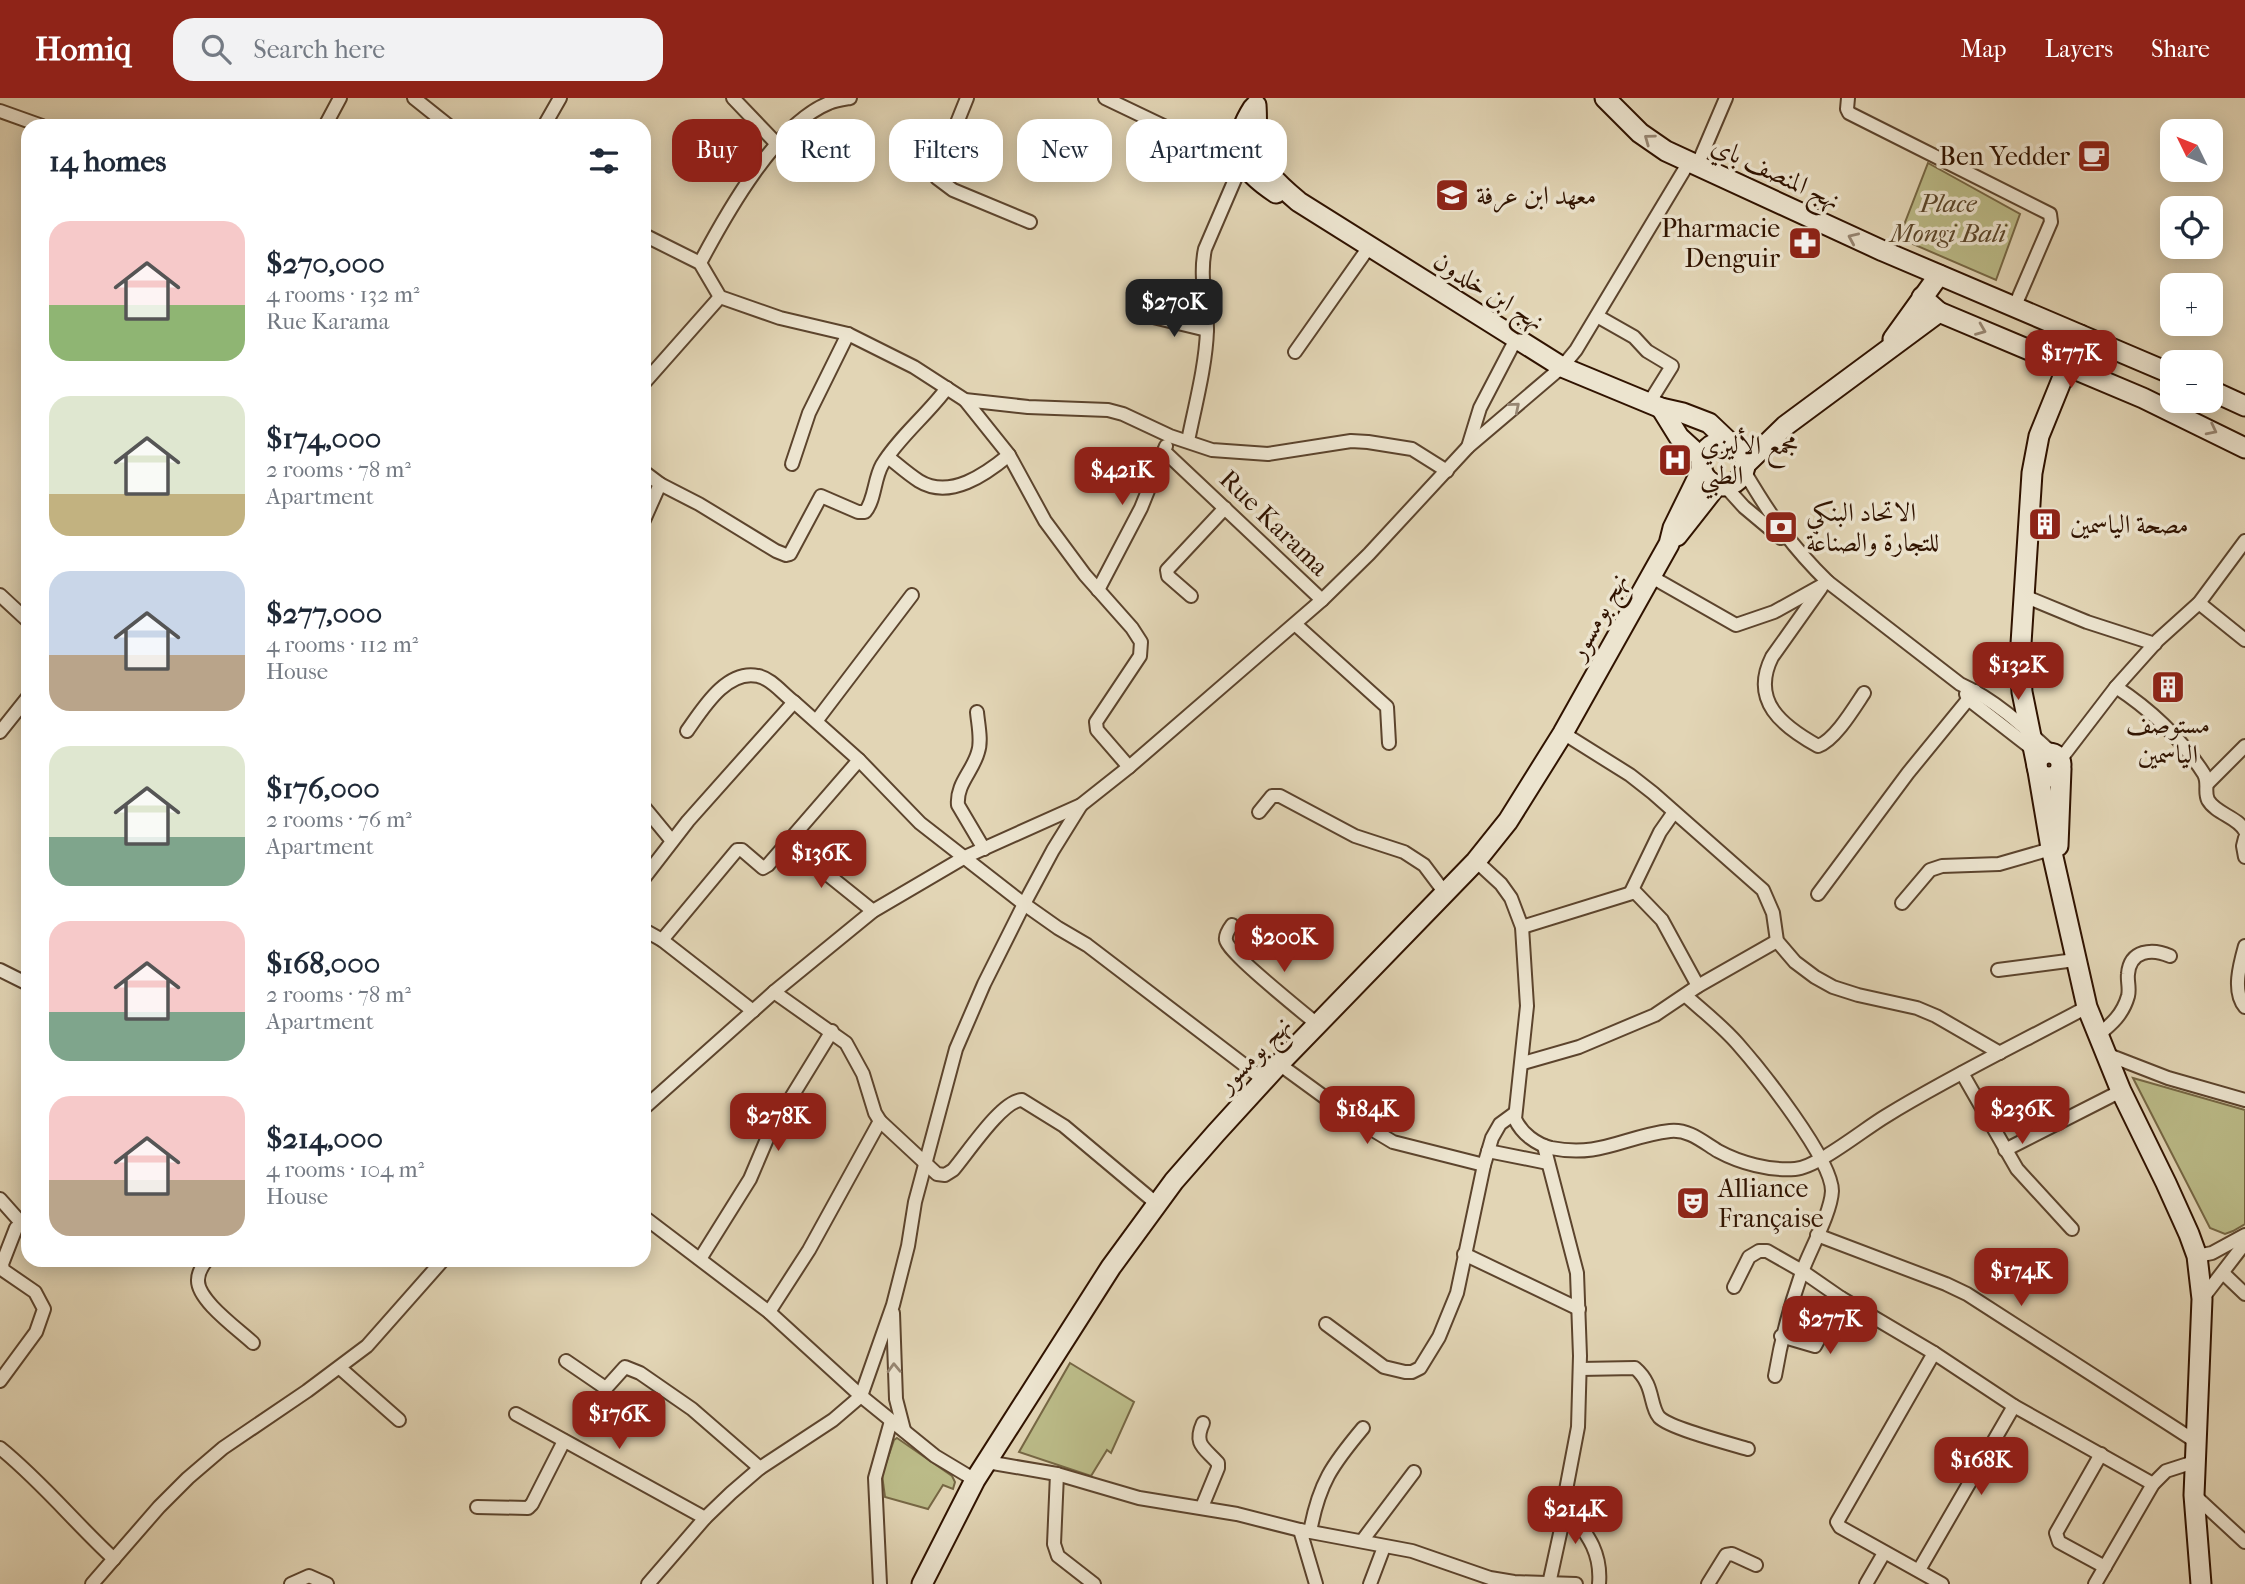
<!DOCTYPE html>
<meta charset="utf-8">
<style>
:root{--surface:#fff;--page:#f2f2f3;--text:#1f2937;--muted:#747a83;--accent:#8f2418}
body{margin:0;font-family:"IM FELL French Canon",Amiri,serif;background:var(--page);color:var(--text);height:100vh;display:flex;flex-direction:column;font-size:26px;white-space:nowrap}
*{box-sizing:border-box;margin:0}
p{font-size:23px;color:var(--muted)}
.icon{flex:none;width:38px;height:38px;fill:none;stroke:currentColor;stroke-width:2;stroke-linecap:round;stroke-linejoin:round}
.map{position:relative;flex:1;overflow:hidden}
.details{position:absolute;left:21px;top:21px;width:630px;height:1148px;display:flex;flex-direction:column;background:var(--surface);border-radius:21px;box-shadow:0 4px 18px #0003}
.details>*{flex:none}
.banner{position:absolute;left:672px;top:21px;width:665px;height:63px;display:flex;gap:14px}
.needle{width:46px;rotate:313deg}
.tools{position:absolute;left:2160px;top:21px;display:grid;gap:14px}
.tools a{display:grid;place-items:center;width:63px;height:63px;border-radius:14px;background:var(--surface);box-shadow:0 4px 18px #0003;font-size:35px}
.price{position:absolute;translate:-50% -60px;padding:0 16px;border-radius:14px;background:var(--accent);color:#fff;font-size:23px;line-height:46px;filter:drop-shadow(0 2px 4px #0008)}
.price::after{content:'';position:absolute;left:50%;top:42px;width:21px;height:16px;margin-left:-10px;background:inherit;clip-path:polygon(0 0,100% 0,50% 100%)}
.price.current{background:#222;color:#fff}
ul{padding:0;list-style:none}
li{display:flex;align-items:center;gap:21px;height:175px;padding:0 28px}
li span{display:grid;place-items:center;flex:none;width:196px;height:140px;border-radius:21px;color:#555}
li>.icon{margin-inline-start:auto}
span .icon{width:84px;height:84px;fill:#fffc;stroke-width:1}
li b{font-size:30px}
h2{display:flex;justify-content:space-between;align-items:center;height:84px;padding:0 28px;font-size:30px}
.pill{padding:0 24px;border-radius:21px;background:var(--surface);box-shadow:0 4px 18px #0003;font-size:24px;line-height:63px}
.pill.current{background:var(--accent);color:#fff}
header{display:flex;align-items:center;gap:42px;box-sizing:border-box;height:98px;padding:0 35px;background:var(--accent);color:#fff}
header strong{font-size:33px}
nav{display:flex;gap:38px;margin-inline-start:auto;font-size:24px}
.search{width:490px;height:63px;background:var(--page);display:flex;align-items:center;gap:18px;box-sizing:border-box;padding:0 24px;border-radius:21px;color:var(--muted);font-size:26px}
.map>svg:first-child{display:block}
.green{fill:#bb8;stroke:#766744;stroke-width:2}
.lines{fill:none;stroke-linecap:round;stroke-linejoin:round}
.street-casing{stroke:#5c442d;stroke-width:16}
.secondary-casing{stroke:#301300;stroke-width:23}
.street{stroke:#ece4cf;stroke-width:12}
.secondary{stroke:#ece4cf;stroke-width:19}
.oneway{stroke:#978672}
.labels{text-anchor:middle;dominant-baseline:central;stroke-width:7;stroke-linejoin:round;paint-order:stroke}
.poi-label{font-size:26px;fill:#301300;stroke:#ece4cf;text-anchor:start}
.street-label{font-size:26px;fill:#301300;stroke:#ece4cf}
.park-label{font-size:26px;font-style:italic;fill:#5a4529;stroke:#ece4cf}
</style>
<header>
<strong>Homiq</strong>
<div class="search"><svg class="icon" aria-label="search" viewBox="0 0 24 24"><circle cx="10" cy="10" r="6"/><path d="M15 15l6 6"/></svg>Search here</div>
<nav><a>Map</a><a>Layers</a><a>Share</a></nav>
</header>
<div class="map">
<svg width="2245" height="1486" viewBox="0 0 2245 1486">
<rect width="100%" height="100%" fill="#e2d5b5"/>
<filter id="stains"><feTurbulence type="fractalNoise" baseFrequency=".00286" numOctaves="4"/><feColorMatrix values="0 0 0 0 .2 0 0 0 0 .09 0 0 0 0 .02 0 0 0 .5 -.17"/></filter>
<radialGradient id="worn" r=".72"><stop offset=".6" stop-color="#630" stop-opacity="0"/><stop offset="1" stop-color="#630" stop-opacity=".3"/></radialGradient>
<g class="green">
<path d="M1928,65l92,51 -24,66 -97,-42z"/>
<path d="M2133,980l112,32v114l-12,7 -8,3 -15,-6z"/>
<path d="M1070,1265l64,39 -23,51 -4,-3 -16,26 -72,-24z"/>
<path d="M897,1340l55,38 3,6 -2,7 -10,-4 -15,24 -43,-12 -3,-22 12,-35z"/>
</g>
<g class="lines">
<g class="street-casing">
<g id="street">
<path d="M414,0l35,28"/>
<path d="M733,0l44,46"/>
<path d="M967,0l-31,77 1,3 16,12 77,32"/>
<path d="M1105,0l94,45 15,10 34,10"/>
<path d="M1848,0l-1,11 2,4 201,101 1,8 -37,86"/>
<path d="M0,13l42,15"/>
<path d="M325,28l15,-28"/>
<path d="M544,28l16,-28"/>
<path d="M1199,45l12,-4 33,7"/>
<path d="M1697,68l29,-68"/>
<path d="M644,137l56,28 20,34 60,21 68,16 66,33 51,33 63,7 80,3 15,4 47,22 42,14 56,4 83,-13 17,1 44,7 35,22"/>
<path d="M700,165c26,-49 76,-139 129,-160 7,-3 15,-4 21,-5"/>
<path d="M1149,218l58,14"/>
<path d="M1597,218l37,21 13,14 25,15 -23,37"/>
<path d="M1295,254l74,-105"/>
<path d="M644,285l76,-86"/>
<path d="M965,302l44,55 36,66 40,54 47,53 9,14 -1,14 -44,66 1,8 32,37"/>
<path d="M1188,343c7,-35 18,-76 19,-111 0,-28 -8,-53 -2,-81l37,-86"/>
<path d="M1468,349l12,-39 36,-69"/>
<path d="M1164,353l158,149"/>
<path d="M888,359c10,8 20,17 31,24 31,19 67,-7 90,-26"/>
<path d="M792,366l17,-51 39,-79"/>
<path d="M1744,373c26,44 47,75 84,111"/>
<path d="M644,374l16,12 -16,36"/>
<path d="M660,386l39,20 77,47 10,4 4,-1 31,-58 37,16h7c10,-12 9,-33 17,-47 16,-27 46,-51 65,-77"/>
<path d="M1725,388l19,21 37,31"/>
<path d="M1650,478l86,49 38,-13 54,-30 132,102c36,16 65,44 93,70"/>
<path d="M1821,490l-49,69c-22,44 10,69 46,89 17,-6 36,-38 46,-53"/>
<path d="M1098,492l43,-82 25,-62"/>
<path d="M0,497l28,26"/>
<path d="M1191,498l-23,-20 -1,-6 58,-62"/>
<path d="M2024,498l63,26 68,22"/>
<path d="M2199,505l46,37"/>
<path d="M1295,526l92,83 2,36"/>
<path d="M2116,589c35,23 65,51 88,87 5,9 0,18 4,26 8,14 30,17 37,31"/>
<path d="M1966,596l2,5 67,52"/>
<path d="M977,614c1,12 5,29 1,40 -5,19 -22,32 -20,53l26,44"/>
<path d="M817,622l95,-125"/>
<path d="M687,633c15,-21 39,-62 71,-55 13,2 25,18 36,26"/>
<path d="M0,634l28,-35"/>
<path d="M1563,635l67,42 23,18 110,97 10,23 4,28 18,21 20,15 18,10 25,8 59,13 19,8 64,37"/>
<path d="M2060,662l56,-73 42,-47 41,-37 46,-62"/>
<path d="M2208,685l37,-37"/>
<path d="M644,709l28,34"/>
<path d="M1259,714l13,-16h8l75,40 49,16 20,13 21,28"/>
<path d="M2245,740l-2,8 2,11"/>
<path d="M783,749l39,23 51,41"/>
<path d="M1476,763l25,23 10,14 11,29 5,79 -12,113c7,15 21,25 36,29 50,10 74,-12 119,-17 19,-2 33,11 48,20 22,12 52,20 77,18 23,-2 69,-40 91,-53 65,-40 134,-73 201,-109"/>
<path d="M644,780l44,-57 106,-119 65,58 61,63 104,81 34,24 29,17 177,135"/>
<path d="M1631,794l29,-60 14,-20"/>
<path d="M1818,796l90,-121 67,-82"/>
<path d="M1902,805l28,-33 12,-4 57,-2 59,-17"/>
<path d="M1232,827c-3,4 -7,10 -6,15 1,12 78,73 92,85"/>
<path d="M1522,829l113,-35 27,28 36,66"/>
<path d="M644,832l18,10 91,71"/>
<path d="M662,842l75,-90h5l21,18 5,-3 91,-105"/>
<path d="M2245,848c-5,18 -13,46 0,61"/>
<path d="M0,872l28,14"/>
<path d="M1998,872l77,-10"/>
<path d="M774,894l72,51 17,31 12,39 5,8 57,53 8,1 8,-5c14,-16 49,-70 69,-70l42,26 93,78"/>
<path d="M1686,898c17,15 36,30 51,47 23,26 95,116 95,148 -1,22 -22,59 -30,81 -12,34 -21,68 -27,104"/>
<path d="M2098,937c14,-11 25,-21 30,-39 2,-8 -1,-15 0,-22 2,-24 24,-26 42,-18"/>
<path d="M2106,956l62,24 77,22"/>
<path d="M1523,965l56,-16 76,-32 43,-29 79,-45"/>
<path d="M1279,966l74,54 40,24 91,23"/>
<path d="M1962,975l55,96 55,60"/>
<path d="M644,1010l130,-116 99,-81 92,-54 116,-52 48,-38 193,-167 47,-46 99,-107 94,-80 14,-17 113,-188"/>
<path d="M1544,1048l33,127 3,83 -2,71 -12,63v16l-17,78"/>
<path d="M2005,1052l116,-59"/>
<path d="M1488,1053l60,12"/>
<path d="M0,1101l24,27"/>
<path d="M644,1119l125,95 92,84 74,60 40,24"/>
<path d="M1817,1137l129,49 21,10 228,147"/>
<path d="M1464,1156l115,55"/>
<path d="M2197,1158l15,-3 33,-18"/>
<path d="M700,1161l50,-80 20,-47 62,-101"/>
<path d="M207,1162c-5,6 -9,12 -9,20 -1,20 40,49 55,63"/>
<path d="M2223,1175l22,21"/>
<path d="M1734,1189l15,-30 10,-6h8l35,20 39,27 93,55 80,53 139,78"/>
<path d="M2202,1201l43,-56"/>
<path d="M769,1214l40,-62 71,-129"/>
<path d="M893,1215l3,86 8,31"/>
<path d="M1326,1226l58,43 21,5h7l8,-4 19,-31 18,-44 27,-128 8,-27 8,-14 15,-11"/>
<path d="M1781,1238l34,10 26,-48"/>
<path d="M1934,1255l-97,169 3,5 102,57"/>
<path d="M566,1263l38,26h3l18,-20 15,6 52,36 68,59"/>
<path d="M340,1270l59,52"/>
<path d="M1580,1271l55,-1c20,17 14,37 24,49 10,11 72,27 89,32"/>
<path d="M0,1283l36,-49 8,-23 -9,-17 -32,-22 -1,-6 14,-36"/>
<path d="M516,1316l189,104"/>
<path d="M0,1350c41,33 75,75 114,111"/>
<path d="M2101,1356l-45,79 3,9 46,25"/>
<path d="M987,1364l70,12 82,24 98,16 63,16 112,21 78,27 24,4 62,2"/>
<path d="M1057,1376l-3,70 4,12 36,28"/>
<path d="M2194,1397l51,47"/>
<path d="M1566,1408c19,26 36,44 33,78"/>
<path d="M477,1409l51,1 4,-4 32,-63"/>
<path d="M1202,1409l16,-39v-5c-13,-15 -25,-18 -15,-40"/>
<path d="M1300,1432l16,54"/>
<path d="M1310,1434c9,-49 22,-67 53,-104"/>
<path d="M1362,1443l52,-69"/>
<path d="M1919,1472l95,-164"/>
<path d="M92,1486l67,-77 29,-29 35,-30 84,-57 60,-45 76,-86"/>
<path d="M291,1486l18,-8 18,8"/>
<path d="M648,1486l57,-66 26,-25 29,-25 73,-48 28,-24 32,-91 15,-59 7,-44 41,-153 28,-65 40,-80 29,-54 28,-45"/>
<path d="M880,1486l-5,-106 16,-57"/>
<path d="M1370,1486l14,-37"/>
<path d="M1708,1486l18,-29 6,-1 24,11"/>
<path d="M1866,1486l18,-31"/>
<path d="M2095,1486l58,-100 13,-13 28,-9"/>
</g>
</g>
<g class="secondary-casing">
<g id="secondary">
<path d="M1605,0l35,35 26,18 217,100 289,123"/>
<path d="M1256,7c1,13 0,26 1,39 3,26 23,42 42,58l263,165 99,41 22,5 26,10 20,19"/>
<path d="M1253,10c-26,41 -13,61 23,85"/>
<path d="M1922,199l17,15 204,86 102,50"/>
<path d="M1893,241l46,-64"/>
<path d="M2210,292l35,16"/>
<path d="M1661,310l18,29 23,21"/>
<circle cx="1723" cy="366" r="22"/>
<path d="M1746,366l39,-38 154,-114"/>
<path d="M1677,438l40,-51"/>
<circle cx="2049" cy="667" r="12"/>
<path d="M2037,668l-15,-74 -2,-33 12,-186 7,-37 41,-101"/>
<path d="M2038,673l13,77 36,159 34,84 45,92 23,51 8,22 5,43 -8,196 7,89"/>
<path d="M2058,748l3,-77"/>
<path d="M922,1486l53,-104 136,-213 63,-86 42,-48 63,-69 197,-203 32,-40 55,-88 106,-189 4,-16 29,-59"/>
</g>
</g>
<use href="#street" class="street"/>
<use href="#secondary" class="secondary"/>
</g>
<defs><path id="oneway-chevron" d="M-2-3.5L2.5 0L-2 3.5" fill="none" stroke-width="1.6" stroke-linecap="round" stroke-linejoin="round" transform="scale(1.75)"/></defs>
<g class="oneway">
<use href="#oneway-chevron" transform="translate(1649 41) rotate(-144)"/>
<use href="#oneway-chevron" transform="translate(1853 140) rotate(-156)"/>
<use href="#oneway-chevron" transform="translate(1981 232) rotate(22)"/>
<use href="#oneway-chevron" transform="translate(1515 309) rotate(-40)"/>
<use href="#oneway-chevron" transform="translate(2212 332) rotate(27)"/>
<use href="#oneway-chevron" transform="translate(894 1270) rotate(-92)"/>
</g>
<defs>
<g id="cafe-square" transform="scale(1.75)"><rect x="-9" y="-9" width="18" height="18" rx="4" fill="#8f2418" stroke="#ece4cf"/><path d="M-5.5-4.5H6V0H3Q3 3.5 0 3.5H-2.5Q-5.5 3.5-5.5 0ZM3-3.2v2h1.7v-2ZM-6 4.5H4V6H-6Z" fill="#fff"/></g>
<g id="school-square" transform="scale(1.75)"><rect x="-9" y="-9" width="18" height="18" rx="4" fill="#8f2418" stroke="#ece4cf"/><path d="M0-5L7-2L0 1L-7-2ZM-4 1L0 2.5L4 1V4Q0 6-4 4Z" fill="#fff"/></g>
<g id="pharmacy-square" transform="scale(1.75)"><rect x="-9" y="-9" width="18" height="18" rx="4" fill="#8f2418" stroke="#ece4cf"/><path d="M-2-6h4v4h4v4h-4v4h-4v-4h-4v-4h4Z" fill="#fff"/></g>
<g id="hospital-square" transform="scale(1.75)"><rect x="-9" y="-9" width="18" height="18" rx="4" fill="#8f2418" stroke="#ece4cf"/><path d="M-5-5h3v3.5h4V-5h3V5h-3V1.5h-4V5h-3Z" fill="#fff"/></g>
<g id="building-square" transform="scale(1.75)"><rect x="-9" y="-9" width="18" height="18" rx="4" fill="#8f2418" stroke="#ece4cf"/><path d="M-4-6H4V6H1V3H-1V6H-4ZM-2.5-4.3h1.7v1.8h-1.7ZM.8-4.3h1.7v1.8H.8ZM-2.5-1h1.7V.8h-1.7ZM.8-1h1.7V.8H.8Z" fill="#fff"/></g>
<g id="bank-square" transform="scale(1.75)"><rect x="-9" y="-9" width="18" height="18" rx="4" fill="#8f2418" stroke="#ece4cf"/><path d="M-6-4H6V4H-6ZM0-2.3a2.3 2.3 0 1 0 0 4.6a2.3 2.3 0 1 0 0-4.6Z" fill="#fff"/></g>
<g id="theatre-square" transform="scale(1.75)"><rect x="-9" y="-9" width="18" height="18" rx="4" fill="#8f2418" stroke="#ece4cf"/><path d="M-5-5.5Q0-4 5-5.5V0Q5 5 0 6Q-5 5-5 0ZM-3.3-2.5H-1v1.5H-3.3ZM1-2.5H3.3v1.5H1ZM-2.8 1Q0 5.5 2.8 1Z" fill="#fff"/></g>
</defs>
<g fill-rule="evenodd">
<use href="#cafe-square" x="2094" y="58"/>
<use href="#school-square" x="1452" y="97"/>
<use href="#pharmacy-square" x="1805" y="145"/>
<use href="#hospital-square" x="1675" y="362"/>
<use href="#building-square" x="2045" y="426"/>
<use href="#bank-square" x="1781" y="429"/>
<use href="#building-square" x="2168" y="589"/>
<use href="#theatre-square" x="1693" y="1105"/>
</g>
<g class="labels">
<g class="poi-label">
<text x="2070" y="58" text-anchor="end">Ben Yedder</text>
<text x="1476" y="97">معهد ابن عرفة</text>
<text x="1780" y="130" text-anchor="end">Pharmacie<tspan x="1780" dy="30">Denguir</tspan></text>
<text x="1700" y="347">مجمع الأليزي<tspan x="1700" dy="30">الطبي</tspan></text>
<text x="1806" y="414">الاتحاد البنكي<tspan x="1806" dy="30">للتجارة والصناعة</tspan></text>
<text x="2070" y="426">مصحة الياسمين</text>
<text x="2168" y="626" text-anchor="middle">مستوصف<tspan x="2168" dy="30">الياسمين</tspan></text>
<text x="1718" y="1090">Alliance<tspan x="1718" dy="30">Française</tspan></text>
</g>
<g class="street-label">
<text transform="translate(1776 75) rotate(25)">نهج المنصف باي</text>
<text transform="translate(1489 193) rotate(32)">نهج ابن خلدون</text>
<text transform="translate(1274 425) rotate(44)">Rue Karama</text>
<text transform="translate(1598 518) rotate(-61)">نهج بومسور</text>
<text transform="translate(1254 956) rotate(-46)">نهج بومسور</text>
</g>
<g class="park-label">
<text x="1948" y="105">Place<tspan x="1948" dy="30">Mongi Bali</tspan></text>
</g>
</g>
<rect width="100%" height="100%" filter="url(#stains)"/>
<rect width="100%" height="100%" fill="url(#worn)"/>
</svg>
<div class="tools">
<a><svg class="needle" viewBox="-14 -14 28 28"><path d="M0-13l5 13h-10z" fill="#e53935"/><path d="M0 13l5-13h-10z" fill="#747a83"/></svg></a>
<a><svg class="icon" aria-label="locate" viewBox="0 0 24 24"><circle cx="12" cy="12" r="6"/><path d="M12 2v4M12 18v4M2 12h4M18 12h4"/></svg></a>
<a>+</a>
<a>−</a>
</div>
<b class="price current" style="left:1174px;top:241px">$270K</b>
<b class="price" style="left:2071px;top:292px">$177K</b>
<b class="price" style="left:1122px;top:409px">$421K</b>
<b class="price" style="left:2018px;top:604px">$132K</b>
<b class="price" style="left:821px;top:792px">$136K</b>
<b class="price" style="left:1284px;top:876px">$200K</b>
<b class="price" style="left:1367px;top:1048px">$184K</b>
<b class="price" style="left:2022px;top:1048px">$236K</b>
<b class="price" style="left:778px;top:1055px">$278K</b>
<b class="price" style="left:2021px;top:1210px">$174K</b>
<b class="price" style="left:1830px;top:1258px">$277K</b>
<b class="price" style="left:619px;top:1353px">$176K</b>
<b class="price" style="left:1981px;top:1399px">$168K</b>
<b class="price" style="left:1575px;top:1448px">$214K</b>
<div class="banner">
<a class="pill current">Buy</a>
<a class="pill">Rent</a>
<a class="pill">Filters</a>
<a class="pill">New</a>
<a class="pill">Apartment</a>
</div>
<section class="details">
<h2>14 homes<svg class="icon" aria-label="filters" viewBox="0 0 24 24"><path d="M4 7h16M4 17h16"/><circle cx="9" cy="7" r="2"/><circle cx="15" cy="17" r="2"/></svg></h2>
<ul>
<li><span style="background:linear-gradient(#f6c9c9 60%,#8fb573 0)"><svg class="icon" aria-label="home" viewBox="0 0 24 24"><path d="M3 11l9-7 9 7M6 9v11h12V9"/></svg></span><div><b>$270,000</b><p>4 rooms · 132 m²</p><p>Rue Karama</p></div></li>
<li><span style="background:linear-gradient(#dfe7d0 70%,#c2b280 0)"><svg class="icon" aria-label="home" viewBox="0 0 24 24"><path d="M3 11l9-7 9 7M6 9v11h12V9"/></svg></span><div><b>$174,000</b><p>2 rooms · 78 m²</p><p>Apartment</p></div></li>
<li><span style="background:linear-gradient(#c9d6e8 60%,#b9a48a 0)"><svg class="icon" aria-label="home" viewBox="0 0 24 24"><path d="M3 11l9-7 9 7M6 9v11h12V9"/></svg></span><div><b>$277,000</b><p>4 rooms · 112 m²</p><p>House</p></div></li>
<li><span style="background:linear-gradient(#dfe7d0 65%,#7fa58c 0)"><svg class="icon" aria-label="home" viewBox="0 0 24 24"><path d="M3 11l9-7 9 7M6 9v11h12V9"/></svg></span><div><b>$176,000</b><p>2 rooms · 76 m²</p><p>Apartment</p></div></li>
<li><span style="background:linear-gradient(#f6c9c9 65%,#7fa58c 0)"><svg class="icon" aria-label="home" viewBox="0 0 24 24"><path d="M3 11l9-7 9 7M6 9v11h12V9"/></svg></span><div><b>$168,000</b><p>2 rooms · 78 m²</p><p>Apartment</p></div></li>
<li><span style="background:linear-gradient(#f6c9c9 60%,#b9a48a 0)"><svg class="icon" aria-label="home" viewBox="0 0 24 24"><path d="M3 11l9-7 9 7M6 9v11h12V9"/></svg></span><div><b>$214,000</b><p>4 rooms · 104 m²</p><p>House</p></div></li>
</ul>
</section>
</div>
